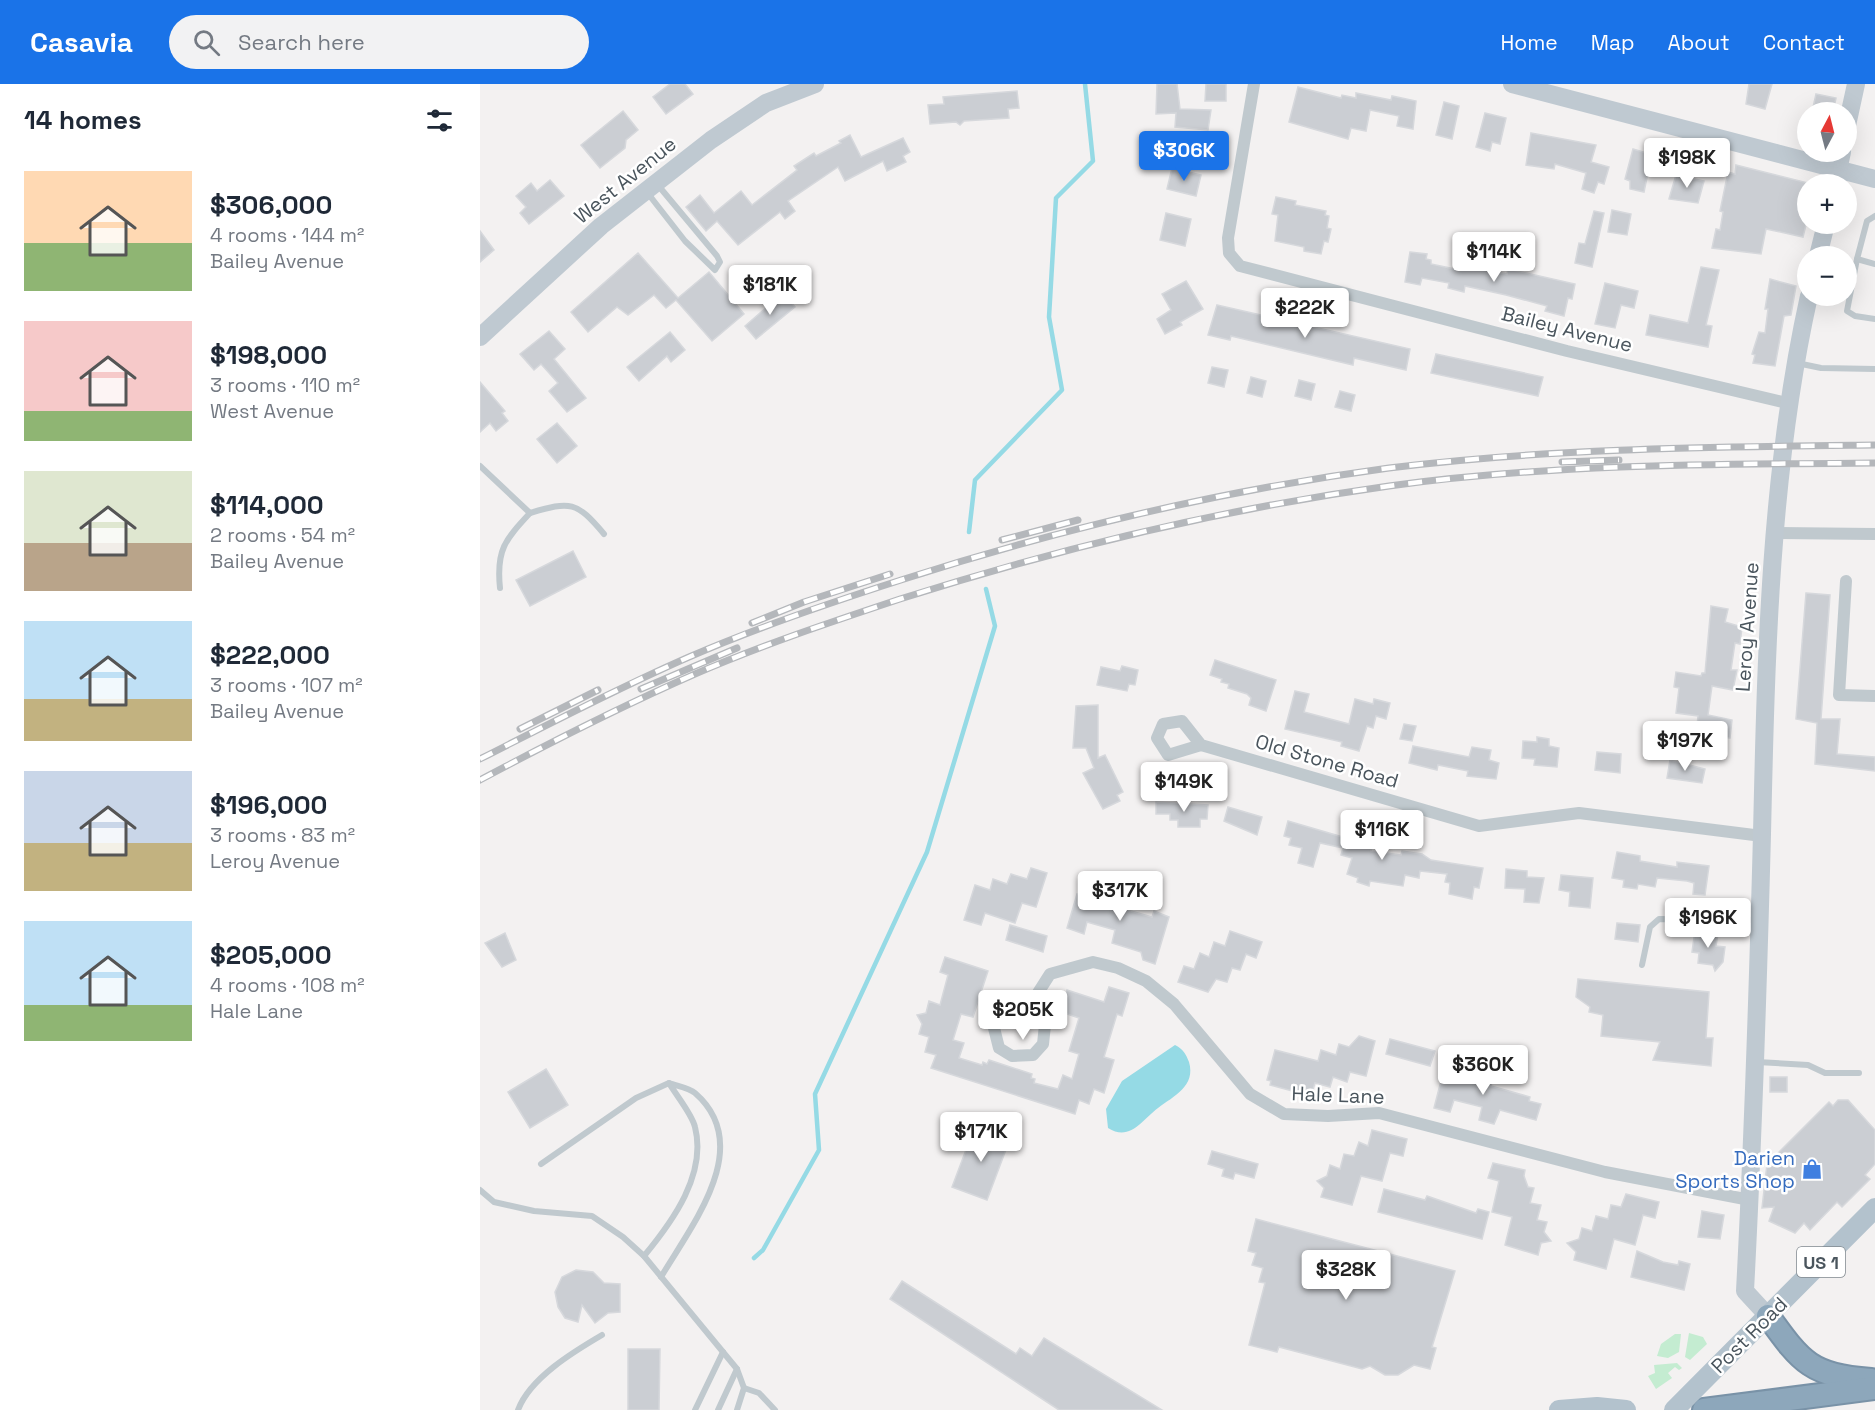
<!DOCTYPE html>
<meta charset="utf-8">
<style>
:root{--surface:#fff;--page:#f2f2f3;--text:#1f2937;--muted:#747a83;--accent:#1a73e8}
body{margin:0;font-family:"Space Grotesk",sans-serif;background:var(--page);color:var(--text);height:100vh;display:flex;flex-direction:column;font-size:22px;white-space:nowrap}
*{box-sizing:border-box;margin:0}
p{font-size:20px;color:var(--muted)}
.icon{flex:none;width:33px;height:33px;fill:none;stroke:currentColor;stroke-width:2;stroke-linecap:round;stroke-linejoin:round}
.map{position:relative;flex:1;overflow:hidden}
.panel{display:flex;flex-direction:column;background:var(--surface);width:480px}
.panel>*{flex:none}
.needle{width:39px;rotate:7deg}
.tools{position:absolute;left:1317px;top:18px;display:grid;gap:12px}
.tools a{display:grid;place-items:center;width:60px;height:60px;border-radius:50%;background:var(--surface);box-shadow:0 6px 24px #0002;font-size:30px}
.price{position:absolute;translate:-50% -51px;padding:0 14px;border-radius:6px;background:#fff;color:#222;font-size:20px;line-height:39px;filter:drop-shadow(0 2px 3px #0008)}
.price::after{content:'';position:absolute;left:50%;top:36px;width:18px;height:14px;margin-left:-9px;background:inherit;clip-path:polygon(0 0,100% 0,50% 100%)}
.price.on{background:var(--accent);color:#fff}
ul{padding:0;list-style:none}
li{display:flex;align-items:center;gap:18px;height:150px;padding:0 24px}
li span{display:grid;place-items:center;flex:none;width:168px;height:120px;border-radius:0px;color:#555}
li>.icon{margin-inline-start:auto}
span .icon{width:72px;height:72px;fill:#fffc;stroke-width:1}
li b{font-size:26px}
h2{display:flex;justify-content:space-between;align-items:center;height:72px;padding:0 24px;font-size:26px}
header{display:flex;align-items:center;gap:36px;box-sizing:border-box;height:84px;padding:0 30px;background:var(--accent);color:#fff}
header strong{font-size:28px}
nav{display:flex;gap:33px;margin-inline-start:auto;font-size:21px}
.search{width:420px;height:54px;background:var(--page);display:flex;align-items:center;gap:15px;box-sizing:border-box;padding:0 21px;border-radius:33px;color:var(--muted);font-size:22px}
main{display:flex;flex:1;min-height:0}
.map>svg:first-child{display:block}
.green{fill:#c4ecd1}
.water{fill:#95dae5}
.lines{fill:none;stroke-linecap:round;stroke-linejoin:round}
.stream{stroke:#95dae5;stroke-width:4.5}
.building{fill:#cbced3;stroke:#d6d8dc;stroke-width:1.5}
.highway-casing{stroke:#7992a7;stroke-width:26}
.lane{stroke:#c0c9ce;stroke-width:6}
.street{stroke:#c0c9ce;stroke-width:12}
.secondary{stroke:#bfc9d1;stroke-width:18}
.primary{stroke:#b3c2cd;stroke-width:20}
.highway{stroke:#8da7bb;stroke-width:22}
.rail-casing{stroke:#b4b7bb;stroke-width:7}
.rail{stroke:#fff;stroke-width:4.5;stroke-dasharray:14;stroke-linecap:butt}
.labels{text-anchor:middle;dominant-baseline:central;stroke-width:5;stroke-linejoin:round;paint-order:stroke}
.shield{fill:#fff;stroke:#80888e;stroke-width:1.5}
.shield-label{font-size:18px;font-weight:bold;fill:#4a555d}
.street-label{font-size:20px;fill:#4a555d;stroke:#fff}
.shop-label{font-size:20px;fill:#366cbe;stroke:#fff;text-anchor:end}
</style>
<header>
<strong>Casavia</strong>
<div class="search"><svg class="icon" aria-label="search" viewBox="0 0 24 24"><circle cx="10" cy="10" r="6"/><path d="M15 15l6 6"/></svg>Search here</div>
<nav><a>Home</a><a>Map</a><a>About</a><a>Contact</a></nav>
</header>
<main>
<section class="panel">
<h2>14 homes<svg class="icon" aria-label="filters" viewBox="0 0 24 24"><path d="M4 7h16M4 17h16"/><circle cx="9" cy="7" r="2"/><circle cx="15" cy="17" r="2"/></svg></h2>
<ul>
<li><span style="background:linear-gradient(#ffd9b3 60%,#8fb573 0)"><svg class="icon" aria-label="home" viewBox="0 0 24 24"><path d="M3 11l9-7 9 7M6 9v11h12V9"/></svg></span><div><b>$306,000</b><p>4 rooms · 144 m²</p><p>Bailey Avenue</p></div></li>
<li><span style="background:linear-gradient(#f6c9c9 75%,#8fb573 0)"><svg class="icon" aria-label="home" viewBox="0 0 24 24"><path d="M3 11l9-7 9 7M6 9v11h12V9"/></svg></span><div><b>$198,000</b><p>3 rooms · 110 m²</p><p>West Avenue</p></div></li>
<li><span style="background:linear-gradient(#dfe7d0 60%,#b9a48a 0)"><svg class="icon" aria-label="home" viewBox="0 0 24 24"><path d="M3 11l9-7 9 7M6 9v11h12V9"/></svg></span><div><b>$114,000</b><p>2 rooms · 54 m²</p><p>Bailey Avenue</p></div></li>
<li><span style="background:linear-gradient(#bfe0f5 65%,#c2b280 0)"><svg class="icon" aria-label="home" viewBox="0 0 24 24"><path d="M3 11l9-7 9 7M6 9v11h12V9"/></svg></span><div><b>$222,000</b><p>3 rooms · 107 m²</p><p>Bailey Avenue</p></div></li>
<li><span style="background:linear-gradient(#c9d6e8 60%,#c2b280 0)"><svg class="icon" aria-label="home" viewBox="0 0 24 24"><path d="M3 11l9-7 9 7M6 9v11h12V9"/></svg></span><div><b>$196,000</b><p>3 rooms · 83 m²</p><p>Leroy Avenue</p></div></li>
<li><span style="background:linear-gradient(#bfe0f5 70%,#8fb573 0)"><svg class="icon" aria-label="home" viewBox="0 0 24 24"><path d="M3 11l9-7 9 7M6 9v11h12V9"/></svg></span><div><b>$205,000</b><p>4 rooms · 108 m²</p><p>Hale Lane</p></div></li>
</ul>
</section>
<div class="map">
<svg width="1395" height="1326" viewBox="0 0 1395 1326">
<rect width="100%" height="100%" fill="#f3f1f1"/>
<g class="green">
<path d="M1209,1249l14,4 4,7 -17,16 -5,-3z"/>
<path d="M1195,1250h6l-2,18 -11,6 -11,-2 4,-12z"/>
<path d="M1197,1279l5,5 -3,2 -4,-3 -7,6 4,5 -16,11 -8,-13 7,-3 -1,-8z"/>
</g>
<path class="water" d="M695,961c8,4 11,9 14,17 7,24 -15,34 -31,46 -16,12 -28,34 -50,20l-2,-19 16,-28z"/>
<g class="lines">
<g class="stream">
<path d="M489,448l6,-52 87,-90 -13,-73 7,-119 37,-37 -8,-77"/>
<path d="M274,1174l9,-8 56,-100 -4,-56 112,-242 68,-226 -9,-37"/>
</g>
</g>
<g class="building">
<path d="M190,0h15l8,10 -27,20 -13,-17z"/>
<path d="M677,0h20l3,25 31,1 -3,20 -33,-3 1,-14 -20,1z"/>
<path d="M726,0h20v17h-21z"/>
<path d="M1269,0h23l-7,25 -19,-5z"/>
<path d="M818,3l43,11 1,-3 14,3v-5l35,7 1,-4 24,5 -3,28 -16,-3 2,-10 -29,-6 -4,21 -15,-3 -3,11 -59,-17z"/>
<path d="M537,7l2,17 -11,1 1,9 -45,3 -4,4 -4,-3 -26,2 -2,-19 16,-1 -1,-7z"/>
<path d="M1336,10l20,4 -3,14h-21z"/>
<path d="M964,18l15,4 -7,33 -16,-4z"/>
<path d="M143,27l15,19 -12,10 -1,8 -25,20 -19,-23z"/>
<path d="M1005,29l21,5 -6,26 -8,-2 -2,9 -14,-4z"/>
<path d="M1051,49l65,12 -5,17 18,5 -5,17 -6,-2 -4,11 -12,-4 4,-16 -31,-9 -1,5 -28,-4z"/>
<path d="M370,51l11,22 42,-19 7,14 -7,4 3,6 -19,9 -4,-10 -38,20 -7,-14 -50,34 7,10 -10,8 -5,-7 -42,33 -21,-24 -11,10 -20,-24 14,-12 14,18 27,-22 11,14 45,-35 -3,-4 20,-13 2,3 25,-13 -2,-2z"/>
<path d="M1153,65l14,4 -2,14 4,1 -5,24 -14,-3v-8l-5,-2z"/>
<path d="M1256,81l72,18v34l-5,20 -37,-8 -5,25 -49,-6 4,-19 4,1 3,-18 -3,-1 8,-39 7,2z"/>
<path d="M692,84l29,7 -5,21 -29,-7z"/>
<path d="M1196,91l28,6 -6,22 -29,-4z"/>
<path d="M70,96l14,16 -35,28 -9,-11 6,-6 -10,-11 15,-13 6,8z"/>
<path d="M796,113l20,4 -1,4 31,6 -1,4 4,1 -2,12 4,1 -3,13 -4,-1 -3,13 -17,-3v-4l-29,-6 3,-26 -6,-1z"/>
<path d="M1132,126l19,4 -4,21 -19,-3z"/>
<path d="M1114,127l10,2 -12,54 -17,-4 4,-20 6,1z"/>
<path d="M686,129l25,6 -6,27 -25,-6z"/>
<path d="M0,147l14,19 -14,12z"/>
<path d="M930,168l17,2 -1,5 5,1v4l24,5 1,-5 51,10 1,-5 67,15 -3,15 -4,-1 -4,18 -19,-5 2,-5 -41,-11 -41,-9 -1,6 -16,-4 1,-5 -27,-5 -2,7 -15,-3z"/>
<path d="M158,169l40,45 31,-26 35,42 -32,27 -36,-41 -10,8 -12,-13 -26,20 -11,-8 -29,25 -17,-20z"/>
<path d="M1221,183l18,3 -13,55 6,1 -4,21 -62,-12 4,-20 38,8z"/>
<path d="M1290,195l26,7 -5,29 -7,1 -9,50 -22,-3 2,-8 -3,-1 7,-22 6,1 3,-24h-3z"/>
<path d="M706,197l17,28 -23,13 2,3 -17,9 -8,-15 14,-9 -9,-16z"/>
<path d="M1125,199l33,8 -4,17 -13,-3 -6,23 -20,-4z"/>
<path d="M303,209l12,14 -39,32 -11,-13z"/>
<path d="M737,221l193,44 -4,21 -52,-12 -1,7 -122,-29 -1,4 -22,-5z"/>
<path d="M69,247l16,18 -11,10 32,39 -19,14 -18,-21 9,-8 -17,-19 -7,6 -14,-16z"/>
<path d="M190,248l15,18 -14,12 -4,-6 -28,25 -12,-14z"/>
<path d="M956,270l107,23 -5,19 -107,-23z"/>
<path d="M732,283l16,3 -4,17 -16,-4z"/>
<path d="M771,293l15,4 -4,16 -15,-4z"/>
<path d="M819,296l16,4 -4,16 -16,-4z"/>
<path d="M0,298l25,29 -3,2 6,8 -12,10 -6,-8 -10,9z"/>
<path d="M860,307l15,4 -4,16 -16,-4z"/>
<path d="M77,339l20,23 -20,17 -20,-24z"/>
<path d="M93,467l13,26 -56,29 -14,-26z"/>
<path d="M1326,509l24,2 -9,124h19l-3,35 38,3v14l-60,-7 2,-41 -21,-4z"/>
<path d="M1231,522l17,3 -3,13 17,5 -2,17 -5,-1 -4,27h6l-4,20 -21,-4 -4,29 24,5 -2,18 -34,-3 2,-19 -22,-3 3,-25 -5,-1 2,-15 25,4 1,-3h3z"/>
<path d="M735,576l61,20 -10,31 -17,-6 2,-7 -4,-4 -19,-6 1,-4 -8,-2 1,-3 -12,-4z"/>
<path d="M642,582l16,4 -3,15 -6,-1 -2,7 -30,-6 4,-18 19,4z"/>
<path d="M815,607l14,3 -5,18 45,12 6,-25 18,5 1,-5 16,4 -4,16 -10,-3 -3,12 -6,-2 -8,25 -18,-5 1,-4 -57,-13z"/>
<path d="M618,621v53l7,-3 18,37 -6,3 3,6 -17,8 -20,-36 11,-5 -8,-20h-13l3,-42z"/>
<path d="M924,640l12,2 -4,15 -12,-2z"/>
<path d="M1057,653l12,2v7l10,2 -2,19 -23,-2 1,-6 -13,-1 1,-17 14,1z"/>
<path d="M933,662l56,11 3,-10 19,3 -2,10 10,3 -3,16 -29,-3 1,-5 -30,-6 -1,5 -28,-7z"/>
<path d="M1117,668l24,2 -1,19 -25,-3z"/>
<path d="M1190,676l35,9 -3,14 -35,-5z"/>
<path d="M676,718l52,3 -1,14h-7v8h-22v-7h-8v-6h-14z"/>
<path d="M748,723l34,10 -5,18 -33,-14z"/>
<path d="M808,737l65,19 2,-6 12,4 -1,5 7,2 -2,6 30,4 1,-4 20,3 9,6 52,8 -4,20 -5,-1 -2,12 -23,-5 1,-11 -5,-1 2,-8 -27,-3 -1,7 -14,-3 -2,11 -33,-5 -1,5 -12,-4 1,-4 -11,-4 5,-16 -11,-3 2,-7 -23,-5 -7,24 -15,-4 4,-15 -13,-3 2,-7 -7,-2z"/>
<path d="M1137,768l23,4v5l37,6v-5l32,4 -4,29 -12,-1 1,-11 -7,-2 -30,-3 -2,9 -17,-3 -1,5 -14,-2 1,-7 -12,-2z"/>
<path d="M551,784l16,5 -11,34 -14,-4 -7,20 -30,-10 -4,12 -17,-5 11,-35 15,5 3,-11 14,5 4,-10 16,5z"/>
<path d="M1026,785l21,2v6l17,1 -5,25 -15,-1 1,-13 -20,-1z"/>
<path d="M1081,791l32,3 -3,30 -21,-2 1,-14 -11,-2z"/>
<path d="M634,801l3,10 11,4 -4,10 28,8 2,-6 15,6 -14,47 -12,-4 -2,-8 -29,-9 3,-13 -28,-8 -3,12 -17,-6 10,-34 15,5 3,-10 10,3z"/>
<path d="M1137,839l23,2 -2,17 -23,-3z"/>
<path d="M530,841l37,11 -4,16 -37,-12z"/>
<path d="M1215,846l23,4 -2,12 9,1 -2,15 -8,9 -2,-6 -15,-2 1,-10 -7,-1z"/>
<path d="M750,847l32,11 -6,16 -10,-4 -6,16 -8,-2 -5,14 -11,-3 -8,13 -30,-10 6,-16 10,3 6,-16 9,4 5,-15 11,4z"/>
<path d="M25,849l11,27 -14,7 -17,-24z"/>
<path d="M465,873l43,14 -15,46 -12,-3 -8,26 11,3 -5,15 23,7 1,-3 4,2 2,-4 43,14 -1,4 4,1 -1,4 24,6 5,-14 9,4 7,-25 -10,-3 10,-33 -18,-6 6,-22 37,12 5,-15 20,6 -7,23 -5,-2 -13,43 10,3 -10,33 -10,-4 -5,15 -10,-4 -4,14 -144,-46 5,-13 -11,-3 4,-15 -10,-3 3,-10 -5,-9 9,-2 3,-12 11,4 8,-30 -8,-3z"/>
<path d="M1098,895l131,13 -3,46h7l-2,28 -58,-6 7,-18 -59,-6 2,-21 -14,-3 1,-5 -14,-10z"/>
<path d="M879,952l16,5 -9,35 -16,-4 -3,10 -14,-5 -3,10 -15,-4 -4,13 -41,-11 1,-4 -4,-1 8,-30 43,11 3,-11 15,5 3,-11 10,3z"/>
<path d="M910,955l45,12 -5,15 -44,-12z"/>
<path d="M999,979l4,10 10,3 -2,10 39,11 -1,4 12,3 -5,16 -36,-10 -6,14 -15,-4 3,-13 -28,-7 -4,12 -16,-4 9,-35 14,4 3,-10 11,3z"/>
<path d="M66,985l22,36 -38,23 -22,-36z"/>
<rect x="1290" y="993" width="17" height="15"/>
<path d="M1358,1016h10l27,30v34l-10,11 5,4 -28,28 -5,-5 -27,28 -6,-7 -9,10 -26,-12 5,-14 -12,1 5,-44 62,-62 4,4z"/>
<path d="M495,1042l35,13 -23,61 -35,-13z"/>
<path d="M892,1046l35,9 -4,17 -13,-3 -8,28 -21,-5 -9,29 -31,-8 3,-9 -7,-7 10,-5 3,-11 10,4 4,-15 10,2 5,-14 9,4z"/>
<path d="M732,1067l46,13 -4,14 -19,-5 -2,6 -11,-3 2,-7 -16,-5z"/>
<path d="M1013,1079l32,7 -1,6 4,11 6,1 -4,15 11,2 -4,15 10,2 -3,10 7,9 -10,2 -3,12 -33,-10 7,-28 -20,-5 7,-31 -11,-3z"/>
<path d="M904,1105l41,11 2,-4 49,17 2,-4 11,3 -7,27 -104,-27z"/>
<path d="M1146,1110l33,8 -4,16 -12,-3 -8,30 -21,-6 -8,30 -32,-9 2,-8 -9,-9 12,-4 3,-11 10,3 4,-15 12,3 3,-14 10,2z"/>
<path d="M1222,1127l22,4 -4,24 -22,-2z"/>
<path d="M776,1135l199,52 -23,76 4,1 -6,21 -16,-4 -16,10h-13l-15,-9 -8,3 -83,-22 -2,5 -28,-7 16,-62 -6,-1 4,-14 -11,-3 4,-12 -8,-2z"/>
<path d="M1157,1167l26,11 15,3 1,-4 11,3 -6,26 -53,-13z"/>
<path d="M96,1186l17,2 11,11 16,1v28l-12,1 -13,10 -13,-18 -4,17 -13,-4 -7,-11 -3,-15 7,-15z"/>
<path d="M422,1197l114,73 4,-6 12,8 12,-18 118,72h-103l-169,-111z"/>
<path d="M148,1265h32l-1,61h-31z"/>
</g>
<g class="lines">
<g class="highway-casing">
<g id="highway">
<path d="M1288,1232c34,47 42,59 103,64"/>
<path d="M1224,1326l171,-22"/>
</g>
</g>
<g class="lane">
<path d="M166,107l39,50 30,29 5,-8 -3,-6 -60,-72"/>
<path d="M1395,132l-8,5 -10,38 18,5"/>
<path d="M1377,175l-10,52 8,5 20,3"/>
<path d="M1317,279l24,5 54,1"/>
<path d="M0,382l50,47c41,-12 46,-12 74,21"/>
<path d="M20,504c-4,-38 5,-48 30,-75"/>
<path d="M1162,881l8,-38 9,-8 99,1"/>
<path d="M1277,978l51,3 17,8h34"/>
<path d="M61,1080l95,-66 33,-15"/>
<path d="M0,1106l14,12 40,9 58,5 31,21 21,19 93,113 7,19 -7,22"/>
<path d="M164,1172c29,-35 63,-82 51,-129 -3,-13 -19,-32 -26,-44 8,3 20,5 26,10 61,53 -4,133 -34,184"/>
<path d="M264,1304l15,5 16,17"/>
<path d="M38,1326c12,-32 55,-58 84,-75"/>
<path d="M215,1326l28,-58"/>
<path d="M238,1326l19,-41"/>
</g>
<g class="street">
<path d="M774,0l-26,154 1,15 11,13 327,85 220,52"/>
<path d="M1296,449l99,1"/>
<path d="M1366,497l-7,114 36,1"/>
<path d="M721,661l-19,-24 -19,3 -6,14 11,17 33,-10 278,81 100,-13 183,23"/>
<path d="M549,923h-24l-11,21 5,20 13,8 21,-1 10,-11 2,-19 -16,-18 21,-33 43,-12 25,6 28,13 28,23 76,90 34,20 44,2 51,-3 226,59 145,28"/>
</g>
<g class="secondary">
<path d="M1032,0l363,95"/>
<path d="M1366,46l10,-46"/>
<path d="M1355,100l7,-32"/>
<path d="M1338,172l8,-32"/>
<path d="M0,253l121,-111 110,-86 55,-37 49,-19"/>
<path d="M1288,1232l-23,-25c8,-152 13,-304 17,-457 4,-179 8,-363 47,-538"/>
</g>
<g class="primary">
<path d="M1079,1326l38,-3 29,3"/>
<path d="M1194,1326l201,-202"/>
</g>
<use href="#highway" class="highway"/>
<g class="rail-casing">
<g id="rail">
<path d="M1082,378l57,-2"/>
<path d="M522,456l76,-20"/>
<path d="M272,539l52,-21 86,-28"/>
<path d="M161,605l96,-41"/>
<path d="M40,645l78,-39"/>
<path d="M0,675c69,-35 138,-71 209,-102 69,-30 140,-54 212,-77 159,-51 322,-90 488,-112 161,-20 324,-21 486,-23"/>
<path d="M0,696c71,-38 142,-74 215,-106 67,-29 136,-52 205,-75 160,-51 322,-90 489,-113 160,-22 324,-22 486,-23"/>
</g>
</g>
<use href="#rail" class="rail"/>
</g>
<defs>
<g id="shop-bare" transform="scale(1.62)"><path d="M-5-2.5h2.3a2.7 3.5 0 0 1 5.4 0H5L5.5 6h-11ZM-1.5-2.5h3a1.5 2.3 0 0 0-3 0Z" fill="#3f7fe0" stroke="#fff" stroke-width="2.5" paint-order="stroke"/></g>
</defs>
<g fill-rule="evenodd">
<use href="#shop-bare" x="1332" y="1085"/>
</g>
<g class="labels">
<rect class="shield" x="1317" y="1163" width="48" height="30" rx="4.5"/>
<g class="shield-label">
<text x="1341" y="1178">US 1</text>
</g>
<g class="street-label">
<text transform="translate(145 96) rotate(-39)">West Avenue</text>
<text transform="translate(1087 245) rotate(14)">Bailey Avenue</text>
<text transform="translate(1267 543) rotate(-86)">Leroy Avenue</text>
<text transform="translate(847 677) rotate(16)">Old Stone Road</text>
<text transform="translate(858 1011) rotate(2)">Hale Lane</text>
<text transform="translate(1269 1251) rotate(-45)">Post Road</text>
</g>
<g class="shop-label">
<text x="1315" y="1074">Darien<tspan x="1315" dy="23">Sports Shop</tspan></text>
</g>
</g>
</svg>
<div class="tools">
<a><svg class="needle" viewBox="-14 -14 28 28"><path d="M0-13l5 13h-10z" fill="#e53935"/><path d="M0 13l5-13h-10z" fill="#747a83"/></svg></a>
<a>+</a>
<a>−</a>
</div>
<b class="price on" style="left:704px;top:98px">$306K</b>
<b class="price" style="left:1207px;top:105px">$198K</b>
<b class="price" style="left:1014px;top:199px">$114K</b>
<b class="price" style="left:290px;top:232px">$181K</b>
<b class="price" style="left:825px;top:255px">$222K</b>
<b class="price" style="left:1205px;top:688px">$197K</b>
<b class="price" style="left:704px;top:729px">$149K</b>
<b class="price" style="left:902px;top:777px">$116K</b>
<b class="price" style="left:640px;top:838px">$317K</b>
<b class="price" style="left:1228px;top:865px">$196K</b>
<b class="price" style="left:543px;top:957px">$205K</b>
<b class="price" style="left:1003px;top:1012px">$360K</b>
<b class="price" style="left:501px;top:1079px">$171K</b>
<b class="price" style="left:866px;top:1217px">$328K</b>
</div>
</main>
